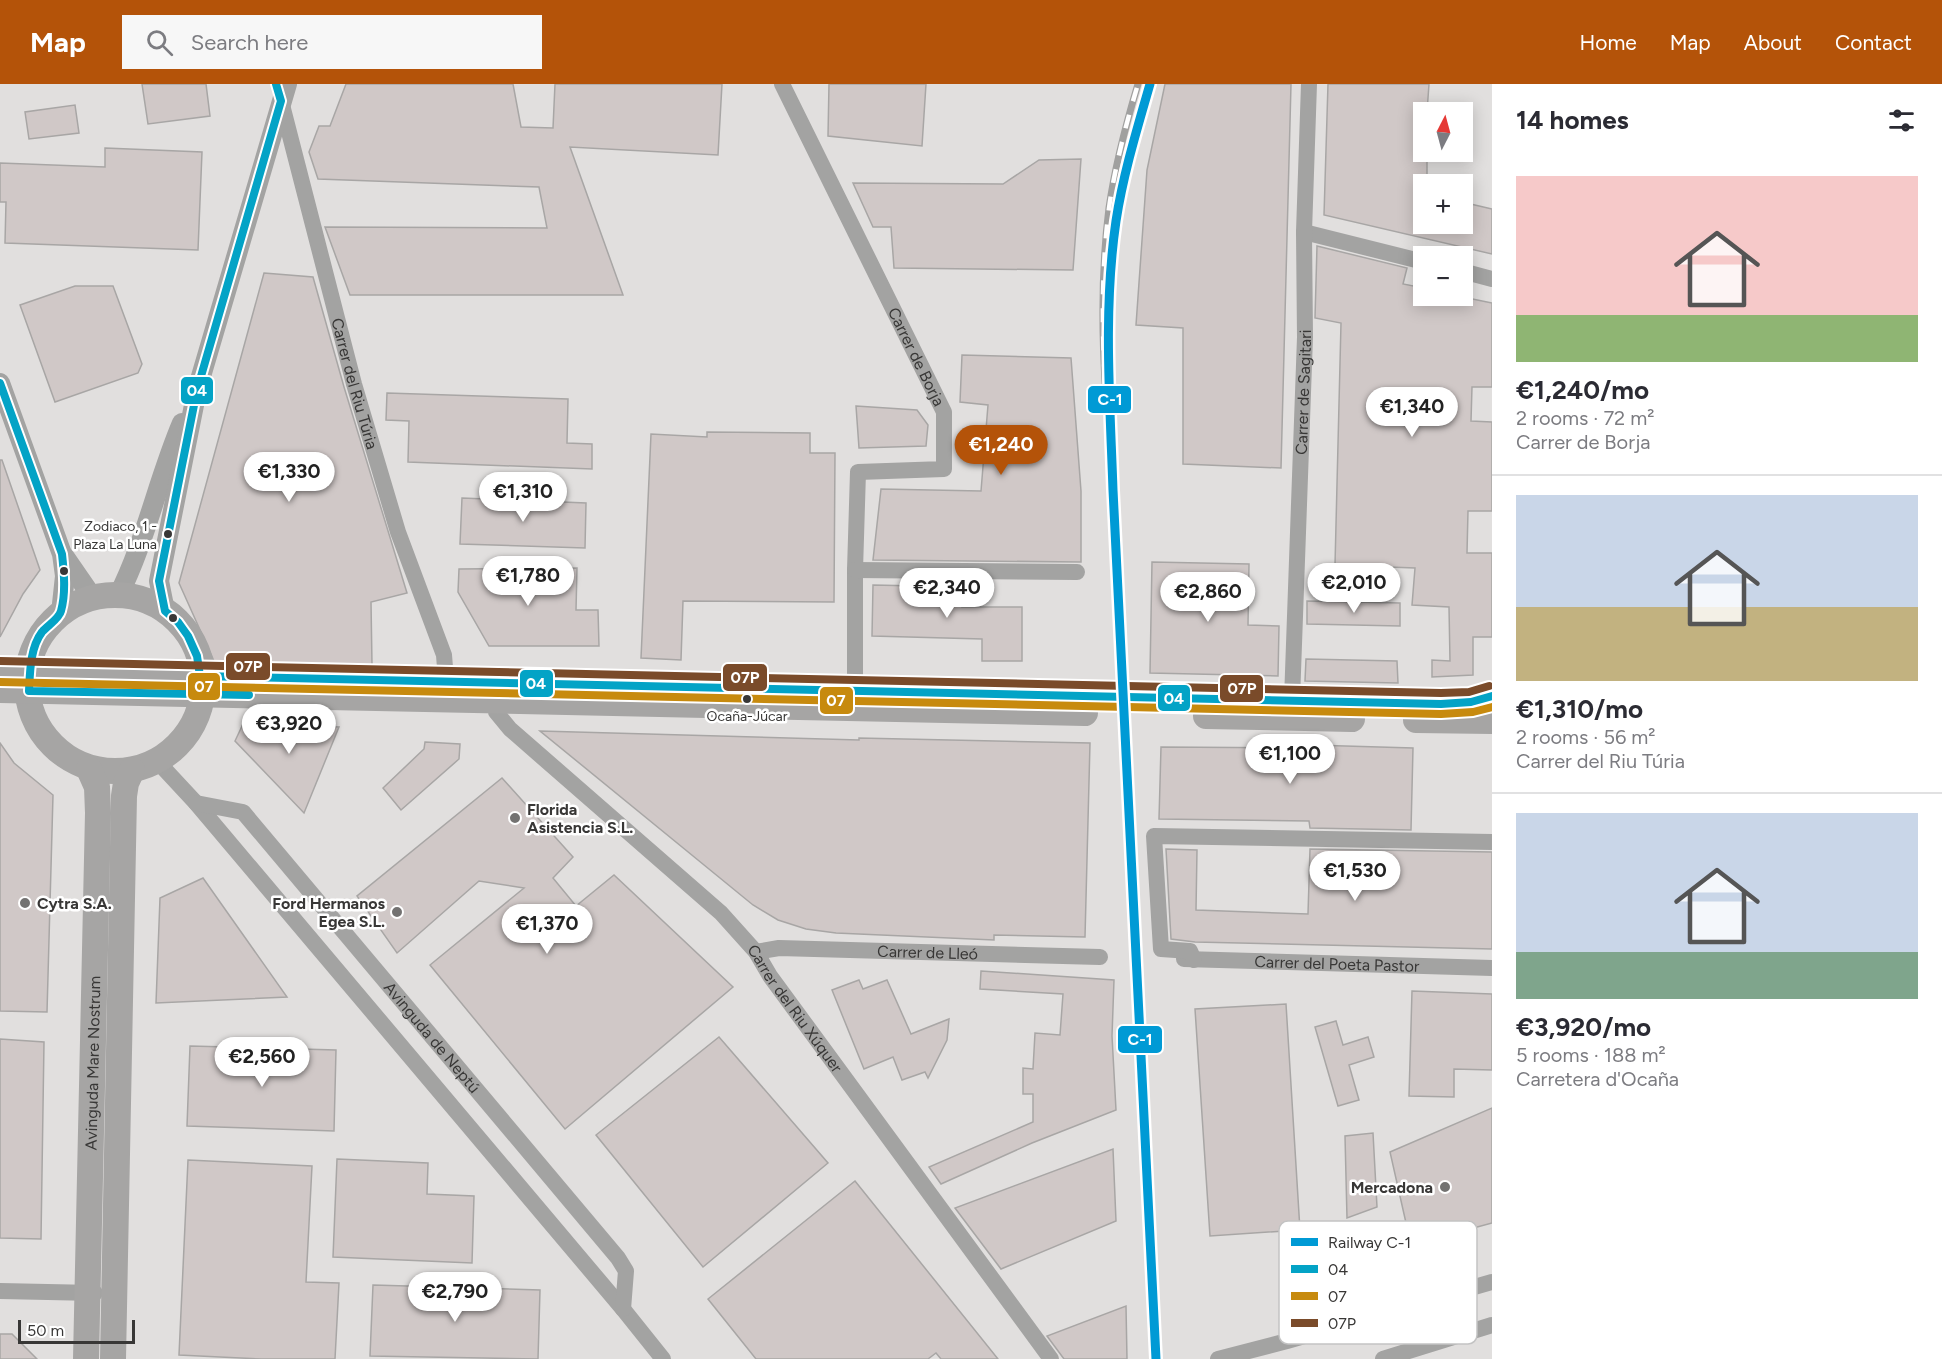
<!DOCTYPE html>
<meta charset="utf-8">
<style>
:root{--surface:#fff;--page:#f7f7f7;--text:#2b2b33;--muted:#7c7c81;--line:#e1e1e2;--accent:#b45309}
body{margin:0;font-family:Figtree,sans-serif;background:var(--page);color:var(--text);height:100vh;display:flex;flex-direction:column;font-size:22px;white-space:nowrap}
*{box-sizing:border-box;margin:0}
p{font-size:20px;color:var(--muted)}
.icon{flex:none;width:33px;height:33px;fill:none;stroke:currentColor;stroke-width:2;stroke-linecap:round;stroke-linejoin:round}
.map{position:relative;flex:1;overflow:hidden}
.side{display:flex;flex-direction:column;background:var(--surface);width:450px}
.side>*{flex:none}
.needle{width:39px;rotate:6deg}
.fabs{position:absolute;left:1413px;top:18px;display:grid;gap:12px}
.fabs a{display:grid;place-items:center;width:60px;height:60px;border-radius:0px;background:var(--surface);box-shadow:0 3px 15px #0003;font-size:30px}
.scale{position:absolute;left:18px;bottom:15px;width:117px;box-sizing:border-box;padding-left:6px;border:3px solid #383736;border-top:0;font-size:16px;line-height:21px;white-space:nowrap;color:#383736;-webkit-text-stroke:4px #fff;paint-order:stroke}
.price{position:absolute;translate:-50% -51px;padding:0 14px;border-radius:21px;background:#fff;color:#222;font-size:20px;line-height:39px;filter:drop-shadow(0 2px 3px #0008)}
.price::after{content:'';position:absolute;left:50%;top:36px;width:18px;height:14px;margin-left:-9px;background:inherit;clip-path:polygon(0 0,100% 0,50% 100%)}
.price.active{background:var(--accent);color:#fff}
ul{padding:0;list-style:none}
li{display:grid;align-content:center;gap:12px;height:318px;padding:0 24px}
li+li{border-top:2px solid var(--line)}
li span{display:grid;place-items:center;height:186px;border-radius:0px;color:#555}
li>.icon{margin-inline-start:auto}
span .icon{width:108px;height:108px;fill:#fffc;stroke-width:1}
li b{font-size:26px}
h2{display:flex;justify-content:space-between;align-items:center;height:72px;padding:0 24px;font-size:26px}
header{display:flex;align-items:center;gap:36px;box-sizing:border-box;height:84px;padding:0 30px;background:var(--accent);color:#fff}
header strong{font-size:28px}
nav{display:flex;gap:33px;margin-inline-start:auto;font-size:21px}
.search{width:420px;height:54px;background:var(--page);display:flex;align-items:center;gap:15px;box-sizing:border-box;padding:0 21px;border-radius:0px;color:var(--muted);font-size:22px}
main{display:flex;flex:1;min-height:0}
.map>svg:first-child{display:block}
.building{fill:#d0c8c7;stroke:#a8a6a5;stroke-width:1.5}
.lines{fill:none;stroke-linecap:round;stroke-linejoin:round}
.minor{stroke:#a3a3a2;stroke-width:16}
.tertiary{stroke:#a3a3a2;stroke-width:20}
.primary{stroke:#a6a5a4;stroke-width:26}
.rail-casing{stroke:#a0a09f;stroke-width:7}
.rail{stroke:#fff;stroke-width:4.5;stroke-dasharray:14;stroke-linecap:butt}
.bus-1-casing{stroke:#fff;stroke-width:12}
.bus-2-casing{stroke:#fff;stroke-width:12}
.bus-3-casing{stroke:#fff;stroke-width:12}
.bus-1{stroke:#03a3c6;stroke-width:8}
.bus-2{stroke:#c78a0e;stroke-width:8}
.bus-3{stroke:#7a4b2a;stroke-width:8}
.rail-1-casing{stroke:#fff;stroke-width:14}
.rail-1{stroke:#009ad5;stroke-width:9}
.bus-dot{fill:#383736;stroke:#fff;stroke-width:2}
.poi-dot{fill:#737271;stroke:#fff;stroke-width:2}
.labels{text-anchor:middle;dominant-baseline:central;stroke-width:5;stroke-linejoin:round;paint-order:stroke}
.bus-label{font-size:14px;fill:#383736;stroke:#fff;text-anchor:end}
.street-label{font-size:16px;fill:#383736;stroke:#fff}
.poi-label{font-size:16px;font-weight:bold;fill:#383736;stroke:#fff;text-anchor:start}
.key{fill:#fff;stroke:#c3c3c3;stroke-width:1.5}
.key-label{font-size:16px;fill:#383736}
.line-badge{stroke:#fff;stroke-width:2}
.badge-label{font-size:16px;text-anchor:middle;font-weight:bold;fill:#fff}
</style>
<header>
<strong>Map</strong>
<div class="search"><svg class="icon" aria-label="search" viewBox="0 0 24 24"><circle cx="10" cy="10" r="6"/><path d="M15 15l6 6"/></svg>Search here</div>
<nav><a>Home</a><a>Map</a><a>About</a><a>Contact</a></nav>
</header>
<main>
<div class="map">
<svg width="1492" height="1275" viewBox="0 0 1492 1275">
<rect width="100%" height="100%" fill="#e1dfde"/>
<g class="building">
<path d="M142,0h64l4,32 -62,8z"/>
<path d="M346,0h167l8,43 32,1 2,-44h167l-4,71 -148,-8 53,148h-273l-25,-68 222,1 -8,-41 -221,-8 -9,-27 10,-26h11z"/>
<path d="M829,0h97l-4,62 -94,-10z"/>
<path d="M1165,0h126l-10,384 -98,-4v-136l-47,-3 11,-155z"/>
<path d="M1328,0h101l-2,28h-3v40h3v32h-3v40h38v-22l30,7v45l-168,-39z"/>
<path d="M75,21l4,28 -50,6 -4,-27z"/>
<path d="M105,64l97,4 -4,98 -193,-7 1,-41h-6v-39l105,4z"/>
<path d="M1081,75l-8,111 -179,-2 -3,-41h-18l-20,-44 150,1 36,-24z"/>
<path d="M1317,162l90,22 -4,16 21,4v8h34l34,7v84h-20l-1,34 21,1v89h-24l-1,42h25v84h-19v38l-41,2v-17l18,1 -1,-54 -37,-2 3,-37 -80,-3 6,-242 -26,-5z"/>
<path d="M264,189l49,4 31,110 63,206 -36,9 1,63 -158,-4 -35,-78z"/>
<path d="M75,202h38l29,78 -4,9 -83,29 -35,-97z"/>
<path d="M962,271l109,3 10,133v71l-208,-2 8,-71 100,2 7,-86 -28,-3z"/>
<path d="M387,309l181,6 -1,44 25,1v25l-184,-7 1,-41 -23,-1z"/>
<path d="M856,322l61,4 11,15 -2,21 -67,2z"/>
<path d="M707,348l103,1v20h25l-1,149 -151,-1 -2,59 -40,-2 10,-224 56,3z"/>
<path d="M0,376h2l38,110 -17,24 -23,43z"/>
<path d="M462,414l124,5 -1,45 -125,-4z"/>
<path d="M1152,478l97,2 -1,61 31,1 -1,50 -128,-3z"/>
<path d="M577,484l-1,42h22l1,36h-110l-31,-54 1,-23z"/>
<path d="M873,501l90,2 -1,20h60v54h-40v-22l-110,-3z"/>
<path d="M1307,517l93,2v23l-93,-2z"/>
<path d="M1306,575l91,2 1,22 -93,-2z"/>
<path d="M243,640l96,3 -35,86 -69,-72z"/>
<path d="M540,647l319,9v-2l231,5 -5,194 -91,-2v5l-158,-7 -30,-4 -28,-9 -25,-15z"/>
<path d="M425,658l35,2 -1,15 -58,51 -18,-22 41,-39z"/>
<path d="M0,659l14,20 39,32 -6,217 -47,-1z"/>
<path d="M1311,661l102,3 -2,82 -101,-2 -1,-7 -150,-2 2,-72 150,1z"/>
<path d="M502,694l71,79 -20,21 23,28 38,-31 119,112 -168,142 -135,-164 94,-77 -45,-7 -82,72 -40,-57z"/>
<path d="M1166,765l31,1 -1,60 112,4 2,-65 182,3v97l-297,-7 -24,-3z"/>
<path d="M203,794l84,119 -131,6 4,-105z"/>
<path d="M981,887l133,9 -2,56 4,74 -84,33 -91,41 -12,-17 104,-45v-28h-10v-26l10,1 2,-36 25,2 3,-41 -83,-5z"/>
<path d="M859,896l4,9 24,-9 24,54 38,-15 -2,21 -19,38 -3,-6 -23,8 -9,-23 -29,12 -32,-79z"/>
<path d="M1412,907l80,3v76l-38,-1v28l-45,-1z"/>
<path d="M1286,920l14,226 -90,6 -15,-227z"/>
<path d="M1336,937l7,24 25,-8 6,20 -25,8 10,35 -21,6 -23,-79z"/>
<path d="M719,953l109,126 -125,104 -107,-132z"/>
<path d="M0,955l44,3 -3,197 -41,-1z"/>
<path d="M190,962l146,4 -2,81 -147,-5z"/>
<path d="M1492,1024v115l-81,22 -21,-93z"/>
<path d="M1373,1049l4,74 -30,11 -2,-82z"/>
<path d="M1113,1065l3,72 -115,48 -46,-61z"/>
<path d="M337,1075l91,4 -1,31 47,2 -2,67 -139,-6z"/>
<path d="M188,1076l124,6 -6,116 33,1 -4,76h-74l-82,-4z"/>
<path d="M855,1097l143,178h-57l-5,-6 -8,6h-172l-48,-60z"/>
<path d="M373,1201l167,5 -2,69 -168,-3z"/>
<path d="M1126,1222l1,53h-63l-17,-23z"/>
<path d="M0,1250h12l25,25h-37z"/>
</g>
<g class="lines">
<g class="minor">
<path id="s1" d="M782,0l162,328v57l-86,3 -3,98v120l6,8"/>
<path id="s2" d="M281,17l73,283 44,148 46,123 2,25"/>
<path d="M1304,148l120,30"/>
<path d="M1462,187l30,8"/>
<path d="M855,486l222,2"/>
<path id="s3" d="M496,616v12l14,17 211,184 35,39 14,24 281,383"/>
<path id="s4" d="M1292,616l13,-363 -1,-105 5,-148"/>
<path d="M157,677l39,42 427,506 40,50"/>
<path id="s5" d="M196,719l47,9 375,446 8,13 -3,38"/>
<path id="s6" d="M756,868l23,-4 321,9"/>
<path id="s7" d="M1184,875l308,9"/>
<path d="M1194,876l-4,-9 -29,-2 -7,-113 338,6"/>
<path d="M0,1207l95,2"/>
<path d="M1218,1275l69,-18 205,-59"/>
<path d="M1383,1275l109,-34"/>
</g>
<g class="tertiary">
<path d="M0,299l62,171 3,22 -4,37"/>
<path d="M64,472l29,42"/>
<path d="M118,512c28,-55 40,-117 64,-173"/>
<path d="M165,527l-6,-30 38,-191 90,-306"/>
</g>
<g class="primary">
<circle cx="115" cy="599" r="88"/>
<path d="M0,587l1441,33 30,-2 21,-6"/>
<path d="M0,606l1085,23"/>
<path d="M1206,632l146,3"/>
<path d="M1416,636l76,1"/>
<path id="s8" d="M86,1275l12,-546 -1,-26 -8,-18"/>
<path d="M113,1275l11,-563 2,-13 6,-13"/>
</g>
<g class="rail-casing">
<path id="rail" d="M1113,406c-8,-94 -16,-188 -4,-282 6,-42 17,-84 29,-124"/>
</g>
<use href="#rail" class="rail"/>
<g class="bus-1-casing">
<g id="bus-1">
<path d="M276,0l5,17 -84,289 -38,191 6,30 13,11 10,14 9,20 3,20 1241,28 30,-2 21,-6"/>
<path d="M0,299l62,171c2,18 4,39 -1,57 -2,8 -13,14 -19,21 -12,16 -12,40 -13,59l220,4"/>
</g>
</g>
<g class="bus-2-casing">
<path id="bus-2" d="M0,598l1441,32 32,-2 19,-5"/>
</g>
<g class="bus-3-casing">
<path id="bus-3" d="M0,577l1441,32 28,-1 20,-6"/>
</g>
<use href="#bus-1" class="bus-1"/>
<use href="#bus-2" class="bus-2"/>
<use href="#bus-3" class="bus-3"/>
<g class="rail-1-casing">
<path id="rail-1" d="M1150,0c-13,45 -27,91 -34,137 -13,89 -6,180 -3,269l43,869"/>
</g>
<use href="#rail-1" class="rail-1"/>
</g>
<g class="bus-dot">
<circle cx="168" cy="450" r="5"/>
<circle cx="64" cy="487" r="5"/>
<circle cx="173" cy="534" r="5"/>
<circle cx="747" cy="615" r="5"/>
</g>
<g class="poi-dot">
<circle cx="515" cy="734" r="6"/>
<circle cx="25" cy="819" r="6"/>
<circle cx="397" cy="828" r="6"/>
<circle cx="1445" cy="1103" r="6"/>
</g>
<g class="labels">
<g class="bus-label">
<text x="157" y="442">Zodiaco, 1 -<tspan x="157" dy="18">Plaza La Luna</tspan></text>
<text x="747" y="632" text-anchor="middle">Ocaña-Júcar</text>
</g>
<g class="street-label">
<text stroke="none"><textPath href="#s1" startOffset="304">Carrer de Borja</textPath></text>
<text stroke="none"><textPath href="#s2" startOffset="292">Carrer del Riu Túria</textPath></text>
<text stroke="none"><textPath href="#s4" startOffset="308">Carrer de Sagitari</textPath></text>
<text stroke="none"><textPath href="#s6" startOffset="172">Carrer de Lleó</textPath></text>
<text stroke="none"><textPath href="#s7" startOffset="153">Carrer del Poeta Pastor</textPath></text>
<text stroke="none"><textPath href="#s3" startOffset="435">Carrer del Riu Xúquer</textPath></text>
<text stroke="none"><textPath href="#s5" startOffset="342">Avinguda de Neptú</textPath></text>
<text stroke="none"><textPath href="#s8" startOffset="296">Avinguda Mare Nostrum</textPath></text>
</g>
<g class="poi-label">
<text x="527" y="725">Florida<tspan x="527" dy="18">Asistencia S.L.</tspan></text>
<text x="37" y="819">Cytra S.A.</text>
<text x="385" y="819" text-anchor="end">Ford Hermanos<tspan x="385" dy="18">Egea S.L.</tspan></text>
<text x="1433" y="1103" text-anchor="end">Mercadona</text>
</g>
</g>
<rect x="1279" y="1137" width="198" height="123" rx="9" class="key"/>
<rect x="1291" y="1154" width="27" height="8" fill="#009ad5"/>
<rect x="1291" y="1181" width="27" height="8" fill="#03a3c6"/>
<rect x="1291" y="1208" width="27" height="8" fill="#c78a0e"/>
<rect x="1291" y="1235" width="27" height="8" fill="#7a4b2a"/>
<g class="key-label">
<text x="1328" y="1164">Railway C-1</text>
<text x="1328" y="1191">04</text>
<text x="1328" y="1218">07</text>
<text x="1328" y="1245">07P</text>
</g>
<g class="line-badge">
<rect x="180" y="292" width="34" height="29" rx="6" fill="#03a3c6"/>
<rect x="1087" y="301" width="45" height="29" rx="6" fill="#009ad5"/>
<rect x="225" y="568" width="46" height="29" rx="6" fill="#7a4b2a"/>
<rect x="722" y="579" width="46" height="29" rx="6" fill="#7a4b2a"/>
<rect x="519" y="585" width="35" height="29" rx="6" fill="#03a3c6"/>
<rect x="187" y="588" width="34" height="29" rx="6" fill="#c78a0e"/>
<rect x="1219" y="590" width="45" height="29" rx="6" fill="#7a4b2a"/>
<rect x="1157" y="600" width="34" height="28" rx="6" fill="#03a3c6"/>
<rect x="819" y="602" width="35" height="29" rx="6" fill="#c78a0e"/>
<rect x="1117" y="941" width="46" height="29" rx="6" fill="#009ad5"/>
</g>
<g class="badge-label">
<text x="197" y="312">04</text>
<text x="1110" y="321">C-1</text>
<text x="248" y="588">07P</text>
<text x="745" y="599">07P</text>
<text x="536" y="605">04</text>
<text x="204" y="608">07</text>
<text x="1242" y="610">07P</text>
<text x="1174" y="620">04</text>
<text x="836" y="622">07</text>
<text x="1140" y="961">C-1</text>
</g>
</svg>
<div class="fabs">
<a><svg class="needle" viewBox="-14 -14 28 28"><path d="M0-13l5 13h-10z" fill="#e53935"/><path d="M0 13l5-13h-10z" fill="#7c7c81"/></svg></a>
<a>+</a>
<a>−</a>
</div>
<div class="scale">50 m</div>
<b class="price" style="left:1412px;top:354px">€1,340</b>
<b class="price active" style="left:1001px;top:392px">€1,240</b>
<b class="price" style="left:289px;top:419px">€1,330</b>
<b class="price" style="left:523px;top:439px">€1,310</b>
<b class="price" style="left:528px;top:523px">€1,780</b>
<b class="price" style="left:1354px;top:530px">€2,010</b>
<b class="price" style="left:947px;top:535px">€2,340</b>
<b class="price" style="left:1208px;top:539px">€2,860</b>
<b class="price" style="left:289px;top:671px">€3,920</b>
<b class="price" style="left:1290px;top:701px">€1,100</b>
<b class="price" style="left:1355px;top:818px">€1,530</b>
<b class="price" style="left:547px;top:871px">€1,370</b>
<b class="price" style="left:262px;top:1004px">€2,560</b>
<b class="price" style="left:455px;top:1239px">€2,790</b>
</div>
<section class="side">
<h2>14 homes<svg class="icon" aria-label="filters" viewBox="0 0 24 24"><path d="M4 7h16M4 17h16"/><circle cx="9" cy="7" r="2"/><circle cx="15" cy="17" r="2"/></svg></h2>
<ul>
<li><span style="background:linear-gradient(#f6c9c9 75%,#8fb573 0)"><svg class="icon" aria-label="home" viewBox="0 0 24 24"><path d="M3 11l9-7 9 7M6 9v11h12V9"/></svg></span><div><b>€1,240/mo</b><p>2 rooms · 72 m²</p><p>Carrer de Borja</p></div></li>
<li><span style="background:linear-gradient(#c9d6e8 60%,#c2b280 0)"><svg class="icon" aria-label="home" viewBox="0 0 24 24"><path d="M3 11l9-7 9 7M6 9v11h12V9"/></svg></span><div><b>€1,310/mo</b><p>2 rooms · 56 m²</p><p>Carrer del Riu Túria</p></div></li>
<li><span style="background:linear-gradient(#c9d6e8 75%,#7fa58c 0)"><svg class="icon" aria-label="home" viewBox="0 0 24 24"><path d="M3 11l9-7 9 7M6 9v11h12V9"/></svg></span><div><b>€3,920/mo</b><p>5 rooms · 188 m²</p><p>Carretera d'Ocaña</p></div></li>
</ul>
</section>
</main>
